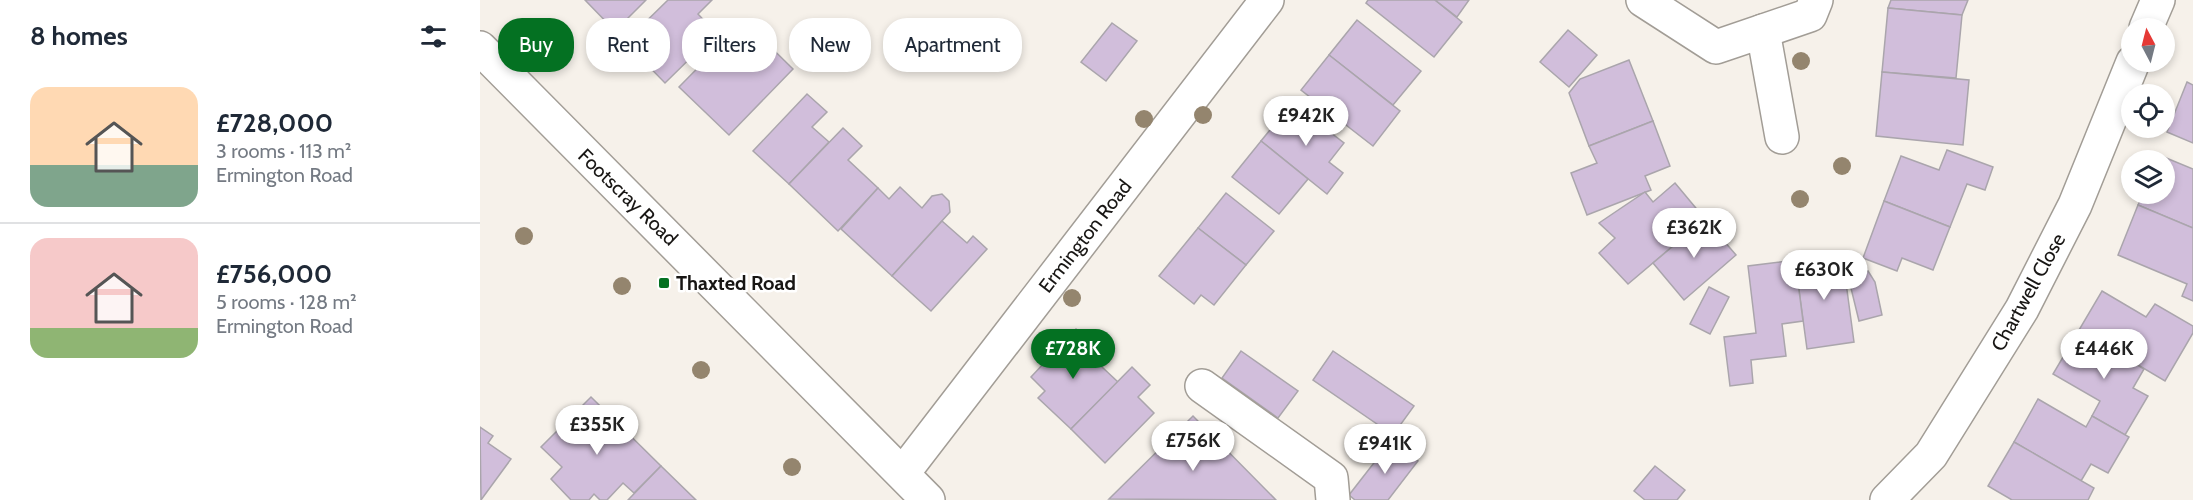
<!DOCTYPE html>
<meta charset="utf-8">
<style>
:root{--surface:#fff;--page:#f2f2f3;--text:#1f2937;--muted:#747a83;--line:#e0e1e3;--accent:#047122}
body{margin:0;font-family:Cabin,sans-serif;background:var(--page);color:var(--text);height:100vh;display:flex;flex-direction:column;font-size:22px;white-space:nowrap}
*{box-sizing:border-box;margin:0}
p{font-size:20px;color:var(--muted)}
.icon{flex:none;width:33px;height:33px;fill:none;stroke:currentColor;stroke-width:2;stroke-linecap:round;stroke-linejoin:round}
.map{position:relative;flex:1;overflow:hidden}
.details{display:flex;flex-direction:column;background:var(--surface);width:480px}
.details>*{flex:none}
.guide{position:absolute;left:18px;top:18px;width:570px;height:54px;display:flex;gap:12px}
.needle{width:39px;rotate:353deg}
.buttons{position:absolute;left:1641px;top:18px;display:grid;gap:12px}
.buttons a{display:grid;place-items:center;width:54px;height:54px;border-radius:50%;background:var(--surface);box-shadow:0 3px 9px #0003;font-size:30px}
.price{position:absolute;translate:-50% -51px;padding:0 14px;border-radius:21px;background:#fff;color:#222;font-size:20px;line-height:39px;filter:drop-shadow(0 2px 3px #0008)}
.price::after{content:'';position:absolute;left:50%;top:36px;width:18px;height:14px;margin-left:-9px;background:inherit;clip-path:polygon(0 0,100% 0,50% 100%)}
.price.on{background:var(--accent);color:#fff}
ul{padding:0;list-style:none}
li{display:flex;align-items:center;gap:18px;height:150px;padding:0 30px}
li+li{border-top:2px solid var(--line)}
li span{display:grid;place-items:center;flex:none;width:168px;height:120px;border-radius:18px;color:#555}
li>.icon{margin-inline-start:auto}
span .icon{width:72px;height:72px;fill:#fffc;stroke-width:1}
li b{font-size:26px}
h2{display:flex;justify-content:space-between;align-items:center;height:72px;padding:0 30px;font-size:26px}
.pill{padding:0 21px;border-radius:24px;background:var(--surface);box-shadow:0 3px 9px #0003;font-size:21px;line-height:54px}
.pill.on{background:var(--accent);color:#fff}
main{display:flex;flex:1;min-height:0}
.map>svg:first-child{display:block}
.building{fill:#d1bedb;stroke:#aaa5ac;stroke-width:1.5}
.lines{fill:none;stroke-linecap:round;stroke-linejoin:round}
.minor-casing{stroke:#a29d96;stroke-width:36}
.major-casing{stroke:#a29d96;stroke-width:36}
.minor{stroke:#fff;stroke-width:33}
.major{stroke:#fff;stroke-width:33}
.tree{fill:#94856e}
.poi-dot{fill:#047122;stroke:#fff;stroke-width:2}
.labels{text-anchor:middle;dominant-baseline:central;stroke-width:5;stroke-linejoin:round;paint-order:stroke}
.street-label{font-size:20px;fill:#181614;stroke:#fff}
.poi-label{font-size:20px;font-weight:bold;fill:#181614;stroke:#fff;text-anchor:start}
</style>
<main>
<section class="details">
<h2>8 homes<svg class="icon" aria-label="filters" viewBox="0 0 24 24"><path d="M4 7h16M4 17h16"/><circle cx="9" cy="7" r="2"/><circle cx="15" cy="17" r="2"/></svg></h2>
<ul>
<li><span style="background:linear-gradient(#ffd9b3 65%,#7fa58c 0)"><svg class="icon" aria-label="home" viewBox="0 0 24 24"><path d="M3 11l9-7 9 7M6 9v11h12V9"/></svg></span><div><b>£728,000</b><p>3 rooms · 113 m²</p><p>Ermington Road</p></div></li>
<li><span style="background:linear-gradient(#f6c9c9 75%,#8fb573 0)"><svg class="icon" aria-label="home" viewBox="0 0 24 24"><path d="M3 11l9-7 9 7M6 9v11h12V9"/></svg></span><div><b>£756,000</b><p>5 rooms · 128 m²</p><p>Ermington Road</p></div></li>
</ul>
</section>
<div class="map">
<svg width="1713" height="500" viewBox="0 0 1713 500">
<rect width="100%" height="100%" fill="#f6f1ea"/>
<g class="building">
<path d="M105,0h61l-31,31z"/>
<path d="M188,0h44l-14,14 18,19 -51,50 -40,-41z"/>
<path d="M888,0h67l27,22 -28,35 -68,-54z"/>
<path d="M955,0h34l-12,17z"/>
<path d="M1411,0h77l-6,15 -74,-7z"/>
<path d="M1408,8l74,7 -6,63 -74,-6z"/>
<path d="M877,20l64,51 -28,34 -64,-50z"/>
<path d="M264,21l49,48 -64,66 -50,-48z"/>
<path d="M632,23l25,18 -31,40 -25,-19z"/>
<path d="M1088,30l29,25 -28,32 -29,-25z"/>
<path d="M849,55l71,56 -27,35 -72,-56z"/>
<path d="M1149,60l24,61 -64,25 -20,-53 11,-14z"/>
<path d="M1402,72l87,8 -6,65 -87,-9z"/>
<path d="M1707,82l6,3v58l-26,-11z"/>
<path d="M327,94l20,18 -15,15 17,15 -40,42 -36,-33z"/>
<path d="M812,103l52,40 -15,19 14,11 -16,21 -66,-53z"/>
<path d="M1173,121l17,45 -25,10 6,14 -64,25 -16,-42 26,-10 -8,-17z"/>
<path d="M363,128l19,18 -14,14 30,28 -40,43 -49,-47z"/>
<path d="M781,141l47,38 -29,35 -47,-37z"/>
<path d="M1467,150l46,17 -8,23 -18,-6 -17,43 -66,-26 17,-45 38,14z"/>
<path d="M1679,155l34,14v59l-55,-23 5,-11h21v-34h-7z"/>
<path d="M1195,183l30,36 -77,65 -29,-31 16,-15 -16,-15 46,-31 8,10z"/>
<path d="M420,187l22,21 10,-12 10,-2 7,7 1,11 -58,64 -51,-47 37,-41 11,11z"/>
<path d="M746,193l48,38 -28,34 -48,-37z"/>
<path d="M1404,201l66,26 -17,43 -31,-12 -5,13 -34,-13z"/>
<path d="M1658,205l55,23v73l-11,-5 5,-12 -69,-29z"/>
<path d="M1225,219l31,36 -52,45 -31,-37z"/>
<path d="M462,221l25,22 6,-7 14,13 -56,62 -39,-35z"/>
<path d="M718,228l48,37 -32,40 -13,-10 -7,9 -35,-28z"/>
<path d="M1362,253l12,89 -47,7 -12,-89z"/>
<path d="M1315,260l8,61 -21,3 4,32 -35,4 2,23 -23,3 -6,-49 32,-4 -8,-67z"/>
<path d="M1388,271l7,11 7,33 -23,6 -10,-41z"/>
<path d="M1229,287l20,10 -19,37 -20,-10z"/>
<path d="M1622,291l44,26 9,-13 38,22v7l-28,48 -86,-51z"/>
<path d="M596,329l18,17 -7,7 31,29 -47,47 -33,-31 7,-7 -14,-14z"/>
<path d="M1599,330l65,39 -11,19 15,8 -23,39 -33,-19 8,-15 -47,-27z"/>
<path d="M761,351l57,40 -20,27 -56,-40z"/>
<path d="M853,351l81,55 -21,29 -80,-55z"/>
<path d="M652,367l18,18 -12,12 16,16 -49,50 -34,-34z"/>
<path d="M111,397l70,69 -27,27 -11,-10 -16,17h-7l-6,-6 -5,6h-18l-20,-21 11,-12 -21,-20z"/>
<path d="M1558,399l48,28 6,-11 37,21 -21,36 -17,-9 -10,17 -67,-39z"/>
<path d="M713,416l83,84 -167,-1z"/>
<path d="M0,427l13,9 -5,7 23,16 -30,41z"/>
<path d="M911,441l27,20 -30,39h-33l-6,-5z"/>
<path d="M1534,442l80,46 -6,12h-76l-24,-14z"/>
<path d="M181,466l35,34h-68z"/>
<path d="M1175,466l30,24 -8,10h-32l-11,-9z"/>
</g>
<g class="lines">
<g class="minor-casing">
<g id="minor">
<path d="M1163,0l73,47 94,-32 6,-15"/>
<path d="M1666,28l12,-28"/>
<path d="M1283,31l19,106"/>
<path d="M722,386l129,92 2,22"/>
<path d="M423,473l364,-473"/>
<path d="M1407,500l44,-45 91,-146 53,-104 58,-143"/>
</g>
</g>
<g class="major-casing">
<path id="major" d="M0,48l448,452"/>
</g>
<use href="#minor" class="minor"/>
<use href="#major" class="major"/>
</g>
<g class="tree">
<circle cx="1321" cy="61" r="9"/>
<circle cx="723" cy="115" r="9"/>
<circle cx="664" cy="119" r="9"/>
<circle cx="1362" cy="166" r="9"/>
<circle cx="1320" cy="199" r="9"/>
<circle cx="44" cy="236" r="9"/>
<circle cx="142" cy="286" r="9"/>
<circle cx="592" cy="298" r="9"/>
<circle cx="221" cy="370" r="9"/>
<circle cx="312" cy="467" r="9"/>
</g>
<rect class="poi-dot" x="178" y="277" width="12" height="12" rx="3"/>
<g class="labels">
<g class="street-label">
<text transform="translate(148 197) rotate(44)">Footscray Road</text>
<text transform="translate(605 236) rotate(-52)">Ermington Road</text>
<text transform="translate(1548 292) rotate(-61)">Chartwell Close</text>
</g>
<g class="poi-label">
<text x="196" y="283">Thaxted Road</text>
</g>
</g>
</svg>
<div class="buttons">
<a><svg class="needle" viewBox="-14 -14 28 28"><path d="M0-13l5 13h-10z" fill="#e53935"/><path d="M0 13l5-13h-10z" fill="#747a83"/></svg></a>
<a><svg class="icon" aria-label="locate" viewBox="0 0 24 24"><circle cx="12" cy="12" r="6"/><path d="M12 2v4M12 18v4M2 12h4M18 12h4"/></svg></a>
<a><svg class="icon" aria-label="layers" viewBox="0 0 24 24"><path d="M12 4l9 5-9 5-9-5zM3 14l9 5 9-5"/></svg></a>
</div>
<b class="price" style="left:826px;top:147px">£942K</b>
<b class="price" style="left:1214px;top:259px">£362K</b>
<b class="price" style="left:1344px;top:301px">£630K</b>
<b class="price on" style="left:593px;top:380px">£728K</b>
<b class="price" style="left:1624px;top:380px">£446K</b>
<b class="price" style="left:117px;top:456px">£355K</b>
<b class="price" style="left:713px;top:472px">£756K</b>
<b class="price" style="left:905px;top:475px">£941K</b>
<div class="guide">
<a class="pill on">Buy</a>
<a class="pill">Rent</a>
<a class="pill">Filters</a>
<a class="pill">New</a>
<a class="pill">Apartment</a>
</div>
</div>
</main>
